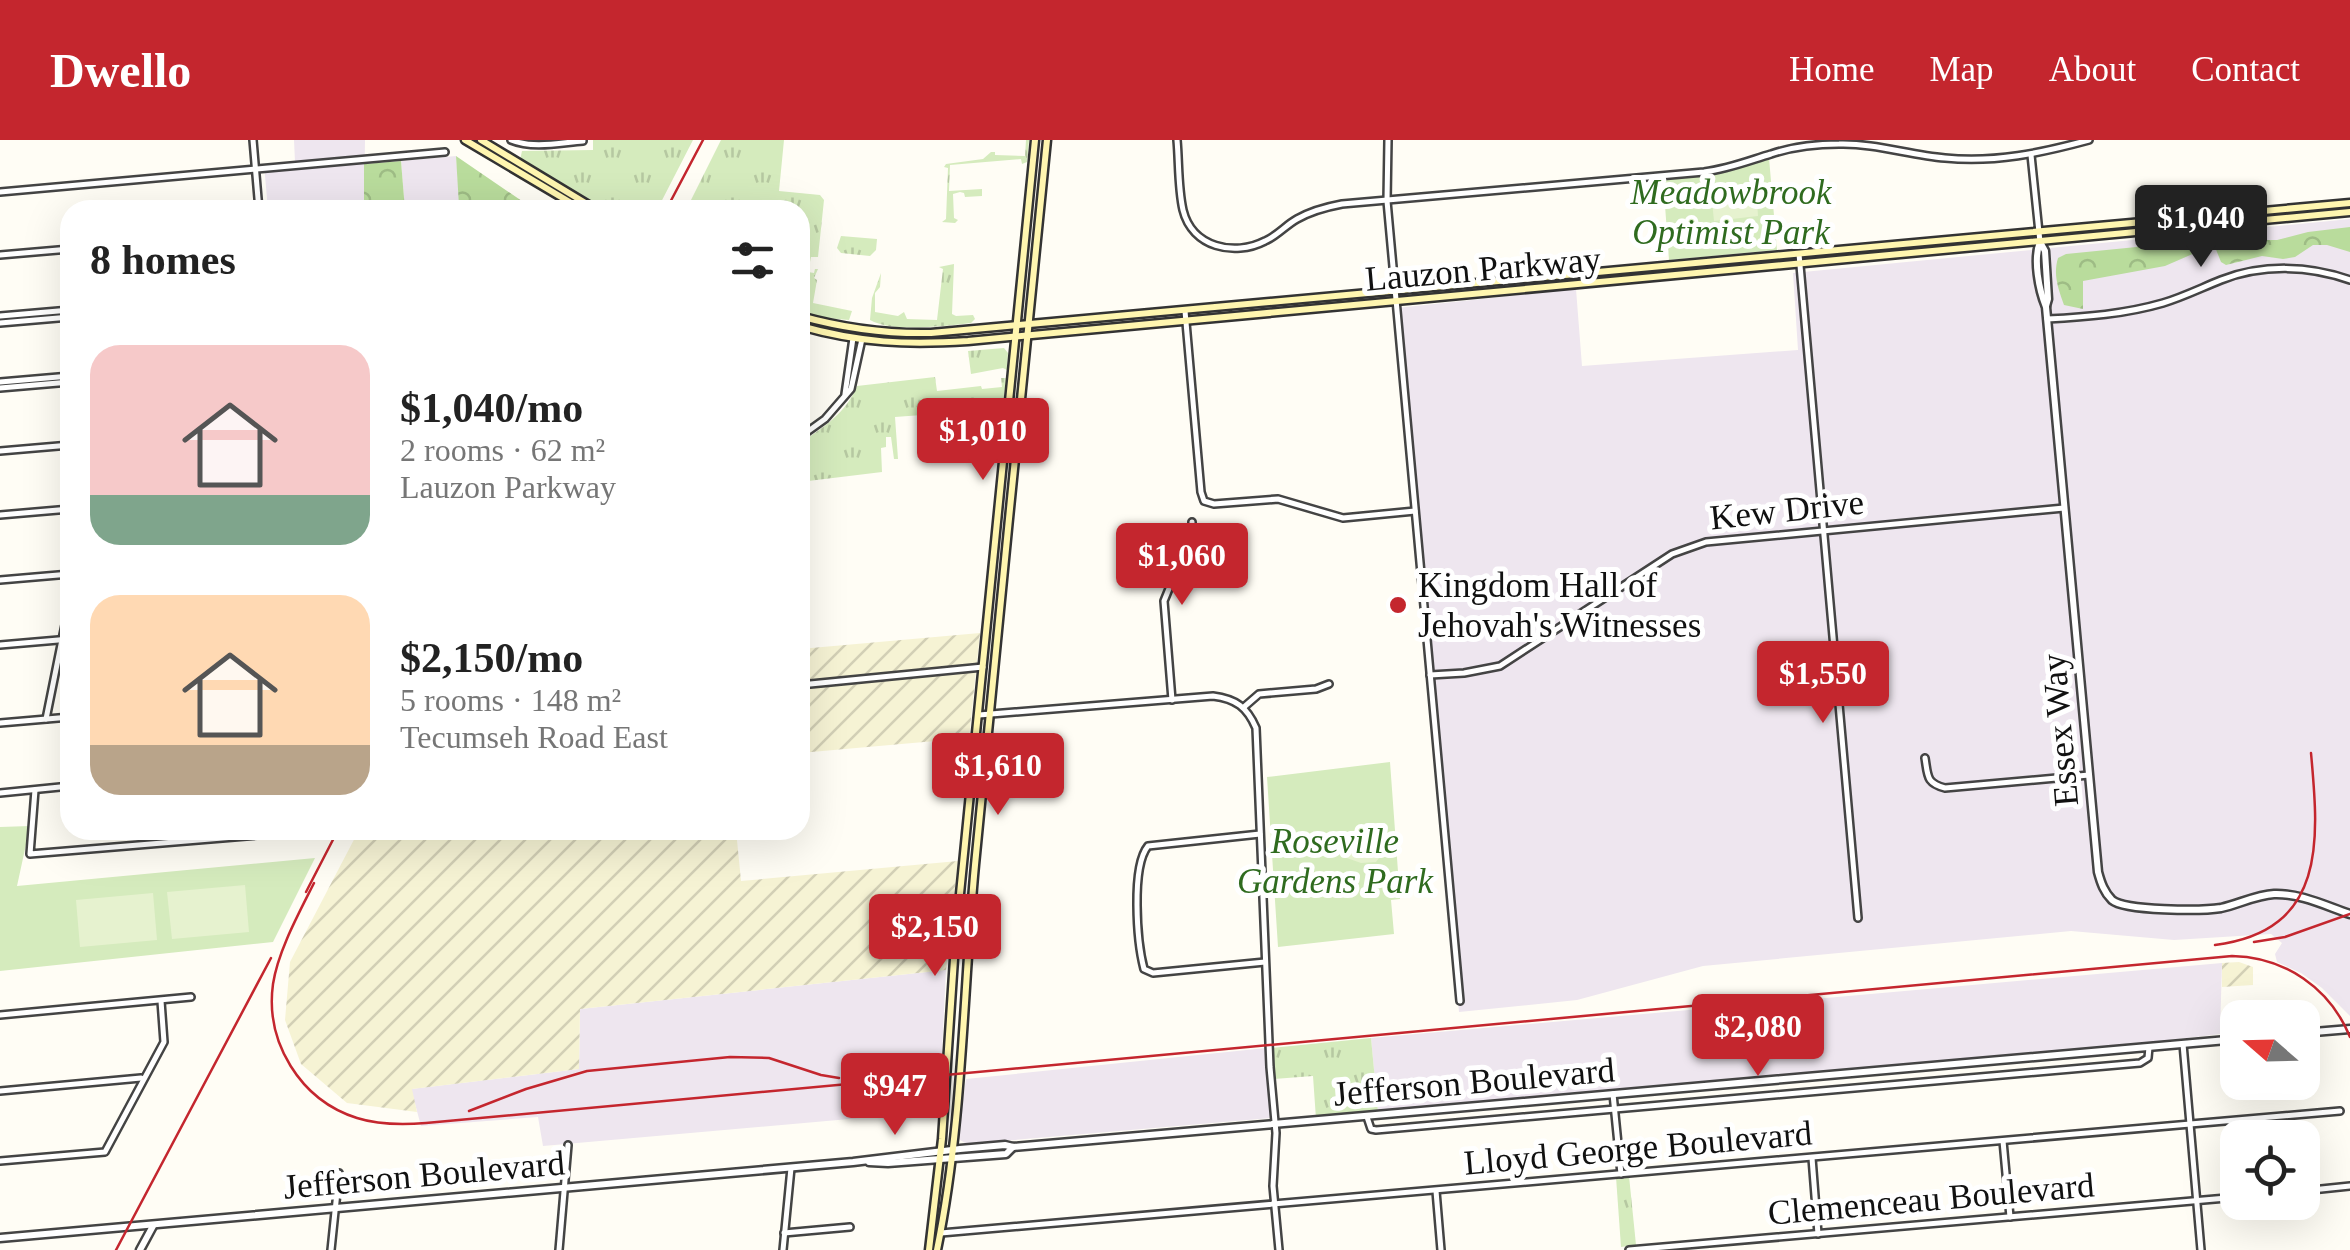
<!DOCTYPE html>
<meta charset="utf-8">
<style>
:root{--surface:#fff;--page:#f2f2f2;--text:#222;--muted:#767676;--accent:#c4262e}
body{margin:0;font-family:Georgia,serif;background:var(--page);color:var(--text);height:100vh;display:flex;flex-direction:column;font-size:38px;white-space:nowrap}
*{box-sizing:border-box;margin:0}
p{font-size:32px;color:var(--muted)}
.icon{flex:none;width:55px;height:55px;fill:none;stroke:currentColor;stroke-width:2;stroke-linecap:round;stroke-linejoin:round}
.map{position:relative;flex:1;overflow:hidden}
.side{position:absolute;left:60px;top:60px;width:750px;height:640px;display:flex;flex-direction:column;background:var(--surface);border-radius:30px;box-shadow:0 10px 40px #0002}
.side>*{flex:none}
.needle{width:65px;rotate:290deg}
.tools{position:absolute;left:2220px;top:860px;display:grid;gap:20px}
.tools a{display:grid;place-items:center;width:100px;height:100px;border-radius:20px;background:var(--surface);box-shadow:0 10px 40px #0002;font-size:50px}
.price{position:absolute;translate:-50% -85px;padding:0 22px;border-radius:10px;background:var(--accent);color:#fff;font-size:32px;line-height:65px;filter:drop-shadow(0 2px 5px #0008)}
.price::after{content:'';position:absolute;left:50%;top:60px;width:30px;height:22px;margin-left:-15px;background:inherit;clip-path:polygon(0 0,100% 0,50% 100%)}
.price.selected{background:#222;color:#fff}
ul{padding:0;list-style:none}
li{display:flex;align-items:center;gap:30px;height:250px;padding:0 30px}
li span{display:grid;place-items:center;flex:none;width:280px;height:200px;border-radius:30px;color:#555}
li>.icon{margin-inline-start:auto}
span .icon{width:120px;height:120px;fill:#fffc;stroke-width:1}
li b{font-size:42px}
h2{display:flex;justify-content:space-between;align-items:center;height:120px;padding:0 30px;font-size:42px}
header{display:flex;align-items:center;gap:60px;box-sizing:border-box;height:140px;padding:0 50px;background:var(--accent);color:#fff}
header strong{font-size:48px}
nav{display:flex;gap:55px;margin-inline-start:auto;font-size:35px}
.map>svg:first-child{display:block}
.industrial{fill:#eee6ef}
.farmland{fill:url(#farmland-furrows)}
.grass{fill:url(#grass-tufts)}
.forest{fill:url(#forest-crowns)}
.park{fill:#d5ebbd}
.pitch{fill:#e6f2cf}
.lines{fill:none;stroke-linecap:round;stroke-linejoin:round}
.minor-casing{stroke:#444;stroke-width:10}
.tertiary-casing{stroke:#444;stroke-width:11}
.secondary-casing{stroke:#333;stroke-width:11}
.minor{stroke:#fff;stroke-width:5}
.tertiary{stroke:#fff;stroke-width:6}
.secondary{stroke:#fff6b0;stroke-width:6}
.rail{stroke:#c4262e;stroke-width:2.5}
.poi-dot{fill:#c4262e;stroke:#fff;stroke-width:4}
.labels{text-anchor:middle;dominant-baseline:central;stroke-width:10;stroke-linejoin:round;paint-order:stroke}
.park-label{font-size:35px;font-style:italic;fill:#2f6b1f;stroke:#fff}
.street-label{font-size:35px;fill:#111;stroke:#fff}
.poi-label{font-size:35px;fill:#111;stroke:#fff;text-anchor:start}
</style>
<header>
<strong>Dwello</strong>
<nav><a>Home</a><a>Map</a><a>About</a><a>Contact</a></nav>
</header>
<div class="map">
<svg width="2350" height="1110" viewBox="0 0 2350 1110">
<defs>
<pattern id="farmland-furrows" width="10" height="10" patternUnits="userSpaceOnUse" patternTransform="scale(2.5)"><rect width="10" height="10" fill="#f6f3d4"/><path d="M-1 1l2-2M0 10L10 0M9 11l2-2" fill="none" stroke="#d2cfb5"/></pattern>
<pattern id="grass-tufts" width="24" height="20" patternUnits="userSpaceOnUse" patternTransform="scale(2.5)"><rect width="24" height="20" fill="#d5ebbd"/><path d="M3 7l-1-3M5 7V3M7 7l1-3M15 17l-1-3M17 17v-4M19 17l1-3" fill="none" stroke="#b6c8a1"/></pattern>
<pattern id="forest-crowns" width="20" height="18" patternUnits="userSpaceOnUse" patternTransform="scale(2.5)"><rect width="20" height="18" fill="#b9dc9c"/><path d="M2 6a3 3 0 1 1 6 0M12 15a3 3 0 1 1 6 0" fill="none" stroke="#9ebc85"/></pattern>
</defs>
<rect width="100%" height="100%" fill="#fffdf5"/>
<g class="industrial">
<path d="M294,0h71l-1,70h-96l-4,-46 31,-2z"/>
<path d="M456,16l4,50 -55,4 -4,-49z"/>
<path d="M2350,79v797l-28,-28 -21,-15 -24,-11 -2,-8 7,-11 -11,-9 -97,6 -103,-9 -368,35 -126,34 -118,12 -62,-704 179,-19 6,77 216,-16 -5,-77z"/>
<path d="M2222,823l-2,71 -130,16 -712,62 -7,-74z"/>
<path d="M946,830l-7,141 -396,35 -5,-29 -117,9 -10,-37 168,-20 1,-60z"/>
<path d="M1266,908l5,70 -304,26 -7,-4 -2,-6 8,-55z"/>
</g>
<g class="farmland">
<path d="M980,493l-11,105 -169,15v-104z"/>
<path d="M359,690h377l5,51 217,-20 -12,109 -366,39 -1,60 -167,20 5,23 -70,-9 -46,-39 -16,-44 5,-58z"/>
<path d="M2239,822l14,5v18l-31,2v-24z"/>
</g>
<g class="grass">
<path d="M593,0h100l-36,70h-54l-83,-50 2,-9 71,-1z"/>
<path d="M721,0h63l-5,51 41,4 4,5 -6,57h-7l-3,15 6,1 1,-4h3l-4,9 3,2 -4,23 39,8 -3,9 -24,-2 -25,-7v-101h-114z"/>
<path d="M1026,0h3l-2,22 -5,2 -1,-5 -71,6 -1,26 33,-2v7l-17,1 -1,-4 -4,-1 -7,2 1,24 4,2 -3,3 -13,-1 4,-3 2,-51 -4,-1 2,-3 37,-5 8,-7h4v3l30,1z"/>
<path d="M841,96l36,3 -1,11 -6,6 -29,-3 -4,-5z"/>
<path d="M954,124l-2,50 4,2 17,-1 2,4 -4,4c-28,3 -78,10 -101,-3l2,-22 9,-25 -1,14 -5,6v19l23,4 6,-4 3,7 30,1 6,-51 -4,-2z"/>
<path d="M1004,208l4,5 -1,17 -4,-2 -32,6 -3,-23z"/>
<path d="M935,237l2,14 44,-5 1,3 20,-2 -1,-9h5l-3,31 -108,8 3,42h-4l-3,-22h-5v10l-5,1 1,24 -82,10v-39c23,-15 46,-30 57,-57z"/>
<path d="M1371,898l7,74 -62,7 -3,-43 -39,3 -3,-31z"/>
<path d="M1629,1036l7,69 -15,2 -5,-70z"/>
</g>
<g class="forest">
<path d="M456,16l79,54h-125l49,-4z"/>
<path d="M401,21l4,49h-41v-46z"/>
<path d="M2350,87v25l-23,-7h-14l-18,12 -12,2 -21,-3 -36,9 -5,-3 -6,-15 -4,-1 -46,20 -82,15v28l-19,-4c-6,-17 -11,-30 -6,-47l8,-4 141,-14h70l31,-8z"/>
</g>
<g class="park">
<path d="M1769,18l8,92 -108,10 -6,-82 55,-5z"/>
<path d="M1390,622l10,137 -9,1 3,34 -116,13 -11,-170z"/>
<path d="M30,686l-13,60 298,-28 -42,84 -273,29v-144z"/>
</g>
<g class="pitch">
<path d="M1756,46l2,30 -44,5 -3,-30z"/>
<path d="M1365,689l9,1 5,28 -3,4 -15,1 -17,-6c1,-16 4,-26 21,-28z"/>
<path d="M245,745l4,47 -77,7 -5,-47z"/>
<path d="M153,753l4,47 -77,7 -4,-47z"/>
</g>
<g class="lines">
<g class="minor-casing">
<g id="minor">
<path d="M253,0l6,70"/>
<path d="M511,0c22,9 48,3 72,1"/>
<path d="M1177,0c2,22 1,48 6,70 9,37 51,47 82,31 12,-5 21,-16 32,-22 14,-8 29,-12 45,-15l362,-32c24,-3 44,-11 67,-18 21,-7 45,-10 68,-10 36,-1 70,11 106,14 50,5 96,-5 144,-18"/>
<path d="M1388,0l-1,61 73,800"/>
<path d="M2031,15l9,87"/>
<path d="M0,52l445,-40"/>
<path d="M1799,114l59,664"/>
<path d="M0,115l70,-6"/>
<path d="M1185,171l16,181 3,9 10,3 64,-5 65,19 72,-7"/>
<path d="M0,176l70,-6"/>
<path d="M2047,179c39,-2 78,-5 116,-16 20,-6 38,-15 58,-23 41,-16 88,-15 129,0"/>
<path d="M0,183l70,-6"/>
<path d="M0,242l70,-6"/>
<path d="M0,248l70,-6"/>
<path d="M845,254l8,-56"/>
<path d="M800,297l25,-18 26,-30 11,-50"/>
<path d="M0,311l70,-6"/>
<path d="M0,375l70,-6"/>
<path d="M0,440l70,-6"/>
<path d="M0,505l70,-6"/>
<path d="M1430,535l34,-2 36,-7 172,-112 34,-12 358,-34"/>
<path d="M800,545l183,-18"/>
<path d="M1172,560l-8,-99 28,-69v-10"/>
<path d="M1244,567l15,-13 57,-5 13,-5"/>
<path d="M979,575l234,-19c23,3 34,11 43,32l14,339 6,66 -3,53 6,64"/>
<path d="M46,579l24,-119"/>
<path d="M0,583l70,-6"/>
<path d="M1925,618c3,18 1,25 20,30l144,-13"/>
<path d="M35,650l-5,64 252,-21"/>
<path d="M0,653l70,-7"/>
<path d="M1260,694l-112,12c-17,21 -11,96 -4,123l9,4 112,-11"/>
<path d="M0,875l191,-18"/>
<path d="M2183,904l18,206"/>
<path d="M0,951l141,-13"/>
<path d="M1613,954l8,80"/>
<path d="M1367,977l4,12 5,1 764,-67 8,-5 1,-11"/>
<path d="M2003,1001l7,76"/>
<path d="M1812,1018l6,76"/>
<path d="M0,1021l105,-9 59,-110 -3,-41"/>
<path d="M1436,1051l5,59"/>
<path d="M2302,1051l48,-5"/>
<path d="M784,1093l66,-6"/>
<path d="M941,1093l1399,-122"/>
<path d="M331,1110l8,-77"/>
<path d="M559,1110l9,-105"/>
<path d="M783,1110l8,-82"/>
<path d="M1629,1110l609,-53"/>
</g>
</g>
<g class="tertiary-casing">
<g id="tertiary">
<path d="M2040,102c-7,17 -1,48 6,65l52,565c3,11 6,20 14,28 13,11 90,11 109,8 18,-4 35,-13 53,-14 26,-1 52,12 76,20"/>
<path d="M2040,102l5,9 3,48 -2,7"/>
<path d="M2302,893l48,-4"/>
<path d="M869,1022l19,1 118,-9 7,-7"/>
<path d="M0,1098l853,-76 107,-13 45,-4 8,2 1225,-108"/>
<path d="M140,1110l13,-24"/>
</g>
</g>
<g class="secondary-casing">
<g id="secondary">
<path d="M465,0l118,70"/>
<path d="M481,0l116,70"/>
<path d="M800,176c43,12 86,18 131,17l1419,-130"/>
<path d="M800,186c60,17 107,19 168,15l1382,-129"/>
<path d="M929,1110l13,-111 13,-195 80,-804"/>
<path d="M937,1110c26,-126 26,-257 38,-385 23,-242 48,-483 72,-725"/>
</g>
</g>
<use href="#minor" class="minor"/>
<use href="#tertiary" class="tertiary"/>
<use href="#secondary" class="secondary"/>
<g class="rail">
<path d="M666,70l37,-70"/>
<path d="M314,743c-15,30 -36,68 -41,101 -8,58 27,116 84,134 22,7 45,7 69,5l1806,-167c53,1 98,32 118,81"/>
<path d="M306,752l32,-62"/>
<path d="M2254,802l31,-5 65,-23"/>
<path d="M2215,805c112,-14 104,-105 96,-192"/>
<path d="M469,971l57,-22 61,-18 143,-14 39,1 52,17 18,3"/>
<path d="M116,1110l155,-292"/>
</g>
</g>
<circle class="poi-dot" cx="1398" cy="465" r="10"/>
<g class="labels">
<g class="park-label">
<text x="1731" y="52">Meadowbrook<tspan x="1731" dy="40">Optimist Park</tspan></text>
<text x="1335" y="701">Roseville<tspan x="1335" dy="40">Gardens Park</tspan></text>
</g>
<g class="street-label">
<text transform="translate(1483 129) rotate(-5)">Lauzon Parkway</text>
<text transform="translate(1787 370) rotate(-6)">Kew Drive</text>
<text transform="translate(2060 590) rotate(-95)">Essex Way</text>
<text transform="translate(1474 942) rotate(-5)">Jefferson Boulevard</text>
<text transform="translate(1638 1008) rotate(-5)">Lloyd George Boulevard</text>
<text transform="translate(424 1035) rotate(-5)">Jefferson Boulevard</text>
<text transform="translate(1931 1059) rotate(-5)">Clemenceau Boulevard</text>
</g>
<g class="poi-label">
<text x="1418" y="445">Kingdom Hall of<tspan x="1418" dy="40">Jehovah's Witnesses</tspan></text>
</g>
</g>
</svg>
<div class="tools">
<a><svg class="needle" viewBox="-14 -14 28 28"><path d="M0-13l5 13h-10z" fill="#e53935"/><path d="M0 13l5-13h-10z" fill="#767676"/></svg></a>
<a><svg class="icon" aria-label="locate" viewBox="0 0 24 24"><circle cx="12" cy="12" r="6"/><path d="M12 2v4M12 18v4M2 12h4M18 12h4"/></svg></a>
</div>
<b class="price selected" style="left:2201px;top:130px">$1,040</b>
<b class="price" style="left:983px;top:343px">$1,010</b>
<b class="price" style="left:1182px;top:468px">$1,060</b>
<b class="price" style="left:1823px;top:586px">$1,550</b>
<b class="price" style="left:998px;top:678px">$1,610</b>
<b class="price" style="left:935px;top:839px">$2,150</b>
<b class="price" style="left:1758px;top:939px">$2,080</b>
<b class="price" style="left:895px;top:998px">$947</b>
<section class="side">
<h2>8 homes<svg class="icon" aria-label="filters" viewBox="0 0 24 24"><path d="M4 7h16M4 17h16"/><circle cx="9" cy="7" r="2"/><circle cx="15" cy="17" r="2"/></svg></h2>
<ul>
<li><span style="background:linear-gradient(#f6c9c9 75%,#7fa58c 0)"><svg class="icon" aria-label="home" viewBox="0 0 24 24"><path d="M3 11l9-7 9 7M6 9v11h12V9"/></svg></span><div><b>$1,040/mo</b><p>2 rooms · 62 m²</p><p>Lauzon Parkway</p></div></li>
<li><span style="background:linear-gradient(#ffd9b3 75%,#b9a48a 0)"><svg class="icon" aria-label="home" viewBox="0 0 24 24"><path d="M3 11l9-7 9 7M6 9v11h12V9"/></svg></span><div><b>$2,150/mo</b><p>5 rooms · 148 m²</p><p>Tecumseh Road East</p></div></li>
</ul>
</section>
</div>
